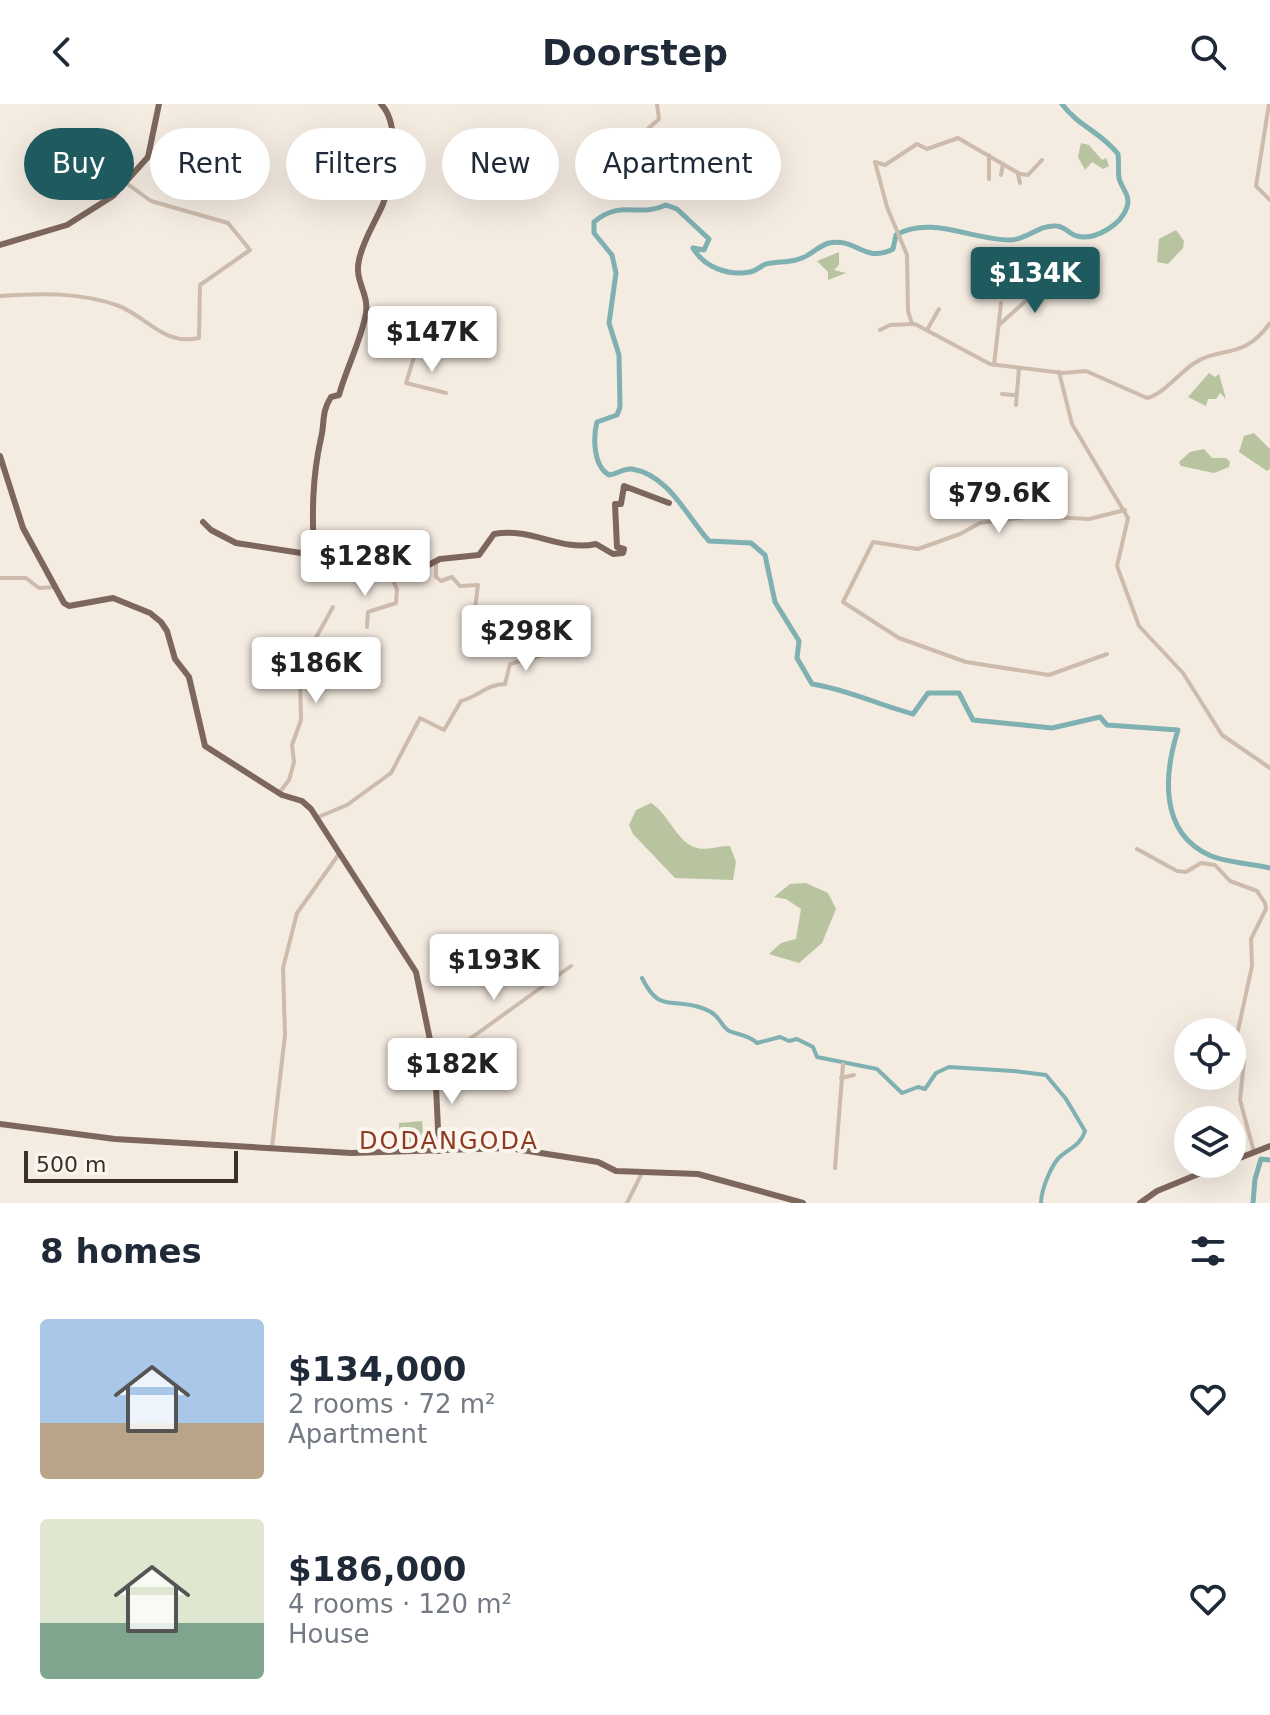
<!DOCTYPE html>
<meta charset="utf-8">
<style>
:root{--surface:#fff;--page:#f2f2f3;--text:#1f2937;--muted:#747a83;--accent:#1f5a5e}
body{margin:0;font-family:"DejaVu Sans",sans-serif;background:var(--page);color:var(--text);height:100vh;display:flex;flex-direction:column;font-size:30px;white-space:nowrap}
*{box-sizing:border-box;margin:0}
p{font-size:26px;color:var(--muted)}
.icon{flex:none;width:44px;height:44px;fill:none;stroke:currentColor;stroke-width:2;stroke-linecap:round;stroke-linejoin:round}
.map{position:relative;height:1099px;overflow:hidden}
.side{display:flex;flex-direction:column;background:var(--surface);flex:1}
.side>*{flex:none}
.guide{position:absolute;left:24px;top:24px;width:800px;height:72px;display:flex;gap:16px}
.tools{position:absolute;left:1174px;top:914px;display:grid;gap:16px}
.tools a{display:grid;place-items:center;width:72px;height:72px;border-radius:50%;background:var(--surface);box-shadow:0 8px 32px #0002;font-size:40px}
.scale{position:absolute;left:24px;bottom:20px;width:214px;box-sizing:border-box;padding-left:8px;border:4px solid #3b302b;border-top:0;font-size:22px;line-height:28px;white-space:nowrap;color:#3b302b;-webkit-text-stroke:6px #fbf5ee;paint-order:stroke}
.price{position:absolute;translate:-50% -68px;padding:0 18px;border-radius:8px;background:#fff;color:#222;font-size:26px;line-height:52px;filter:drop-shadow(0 2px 4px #0008)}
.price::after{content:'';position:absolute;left:50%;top:48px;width:24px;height:18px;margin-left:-12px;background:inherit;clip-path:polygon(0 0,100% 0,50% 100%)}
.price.on{background:var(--accent);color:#fff}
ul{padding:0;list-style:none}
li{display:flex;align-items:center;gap:24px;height:200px;padding:0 40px}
li span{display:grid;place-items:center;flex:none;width:224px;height:160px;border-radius:8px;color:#555}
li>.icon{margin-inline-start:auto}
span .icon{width:96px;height:96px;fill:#fffc;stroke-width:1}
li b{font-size:34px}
h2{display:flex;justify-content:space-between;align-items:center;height:96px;padding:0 40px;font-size:34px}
.chip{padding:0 28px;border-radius:36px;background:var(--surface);box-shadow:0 8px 32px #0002;font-size:28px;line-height:72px}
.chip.on{background:var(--accent);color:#fff}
header{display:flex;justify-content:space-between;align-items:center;height:104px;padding:0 40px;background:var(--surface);font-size:36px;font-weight:600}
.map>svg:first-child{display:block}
.green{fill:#b8c4a0}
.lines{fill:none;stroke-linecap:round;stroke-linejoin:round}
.canal{stroke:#7fb0b2;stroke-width:4}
.river{stroke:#7fb0b2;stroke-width:5}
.minor{stroke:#cdbbac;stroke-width:4}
.major{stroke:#7d675c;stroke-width:6}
.labels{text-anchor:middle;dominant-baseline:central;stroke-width:8;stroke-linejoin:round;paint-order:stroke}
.quarter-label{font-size:24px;letter-spacing:2px;fill:#8c3b22;stroke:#fbf5ee}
</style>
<header><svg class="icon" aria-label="back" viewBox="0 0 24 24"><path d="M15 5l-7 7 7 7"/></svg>Doorstep<svg class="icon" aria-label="search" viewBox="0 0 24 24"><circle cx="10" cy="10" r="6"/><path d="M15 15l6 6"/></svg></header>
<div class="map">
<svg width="1270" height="1099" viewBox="0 0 1270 1099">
<rect width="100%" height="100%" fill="#f4ebe1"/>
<g class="green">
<path d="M1081,39l8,2 13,15 4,-2 3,8 -6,3 -11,-7 -7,8 -7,-13z"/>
<path d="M1176,126l8,11 -1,7 -15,16 -11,-2 2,-23z"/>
<path d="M839,148v13l-5,5 12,3 -18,7v-8l-11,-11z"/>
<path d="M1209,269l6,4 4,-3 7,25 -6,-6 -4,6h-8l-2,7 -18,-9z"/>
<path d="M1254,329l16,16v20l-3,2 -28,-19 5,-16z"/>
<path d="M1204,345l8,9h14l4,4 -1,5 -15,6 -33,-7 -2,-4 11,-10z"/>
<path d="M651,699c18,11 26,40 46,45 11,3 22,-3 33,-2l6,16 -3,18 -58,-2 -42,-44 -4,-9 7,-15z"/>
<path d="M806,779l22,10 8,16 -14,34 -23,20 -30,-9 12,-11 15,-4 5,-30 -15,-10 -12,-2 16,-13z"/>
<path d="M422,1017l2,25 -16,2 -9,-10v-15z"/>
</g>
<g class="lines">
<g class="canal">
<path d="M642,874c18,36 28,19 60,30 19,6 18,18 27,23 10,4 20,4 28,12l23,-6 9,4 8,-2 16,8 4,10 60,12 25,24 16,-6 7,2 11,-16 13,-6 64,4"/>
<path d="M1014,967l32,4 20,24 19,32c-4,13 -13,16 -23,24 -10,7 -21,35 -21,48"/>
</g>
<g class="river">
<path d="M1062,0c17,23 38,27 56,50 1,8 0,17 1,24 2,10 12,17 8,29 -5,17 -32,34 -50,29 -8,-2 -12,-10 -21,-10 -18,-1 -29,14 -46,14 -38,0 -79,-25 -114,-5l-3,14c-29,15 -37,-12 -64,-6 -8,2 -14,8 -21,12 -12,8 -28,6 -42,9 -6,2 -9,7 -16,8 -23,4 -46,-5 -57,-24l11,2 5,-11 -32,-30 -11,-4c-28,13 -45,-6 -72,17v11l18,22 4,18 -7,50 10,32 1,52 -3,8 -20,7c-4,15 -4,44 12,53 8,-1 15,-7 23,-6 37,6 55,48 77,72l42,2 14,12 10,47 24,39 -2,17 15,26c34,5 67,21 101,30l15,-21h31l14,27 79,8 48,-11 7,8 71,5c-14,44 -19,102 31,125 17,8 42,8 61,13"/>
<path d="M1253,1099l2,-24 6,-20 9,1"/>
</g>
<g class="minor">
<path d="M657,0l2,15 -26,23 16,25 3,14 11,9 -2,5"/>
<path d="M1269,0l-13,82 14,14"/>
<path d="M989,51v24"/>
<path d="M102,52l21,27"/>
<path d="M875,58l10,3 32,-21 10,5 31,-11 62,36 8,1 14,-15"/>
<path d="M875,58l12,45 20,48 1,56 4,13"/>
<path d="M1018,70l2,9"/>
<path d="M1001,71l2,-11"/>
<path d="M0,192c40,-3 81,-4 119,10 28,11 45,40 80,32l1,-53 50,-35 -22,-27 -77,-22 -25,-18"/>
<path d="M1038,193l36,-8 3,-8"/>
<path d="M999,221l30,-27 9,-1 3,-15"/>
<path d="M880,226l10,-5 25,-1 75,40 73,9 23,-2 61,27c18,-5 31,-24 46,-34 28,-19 50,-3 77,-41"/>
<path d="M927,226l12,-21"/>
<path d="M415,250l-9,29 40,10"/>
<path d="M994,261l7,-62"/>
<path d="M1059,268l13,52 56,94 -11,48 22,60 44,47 39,62 48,33"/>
<path d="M1002,290l12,1"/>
<path d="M1016,301l3,-37"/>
<path d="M436,457v16l5,4 11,-4 8,9 18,-1 -3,23 39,4v7l30,5 4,28"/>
<path d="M0,474h26l13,10 16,-1"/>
<path d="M367,523l1,-15 28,-9 1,-14 -6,-13"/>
<path d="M1107,550l-58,21 -83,-13 -67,-24 -56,-36 30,-60 45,7 42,-15 20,-11 53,-7 56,3 36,-9"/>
<path d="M279,689l10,-13 5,-18 -2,-17 9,-25 -1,-44 3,-15 30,-54"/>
<path d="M316,714l31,-13 44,-32 29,-55 24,12 17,-29c17,-4 26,-17 44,-17l5,-20 43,-12 2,-5 10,2 4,-7 14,2"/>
<path d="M1137,745l40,22 9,1 15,-9 14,2 15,16 27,10 8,12 1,6 -15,30 1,27 -15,69 7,26 -4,39 14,52"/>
<path d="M435,960l136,-98"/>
<path d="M841,974l13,-3"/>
<path d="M272,1043l13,-112 -2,-67 14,-55 42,-59"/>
<path d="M835,1064l8,-104"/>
<path d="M627,1099l16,-32"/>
</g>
<g class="major">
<path d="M0,141l67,-20 46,-29 35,-39 11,-53"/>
<path d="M0,352l23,72 41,75 5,3 44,-8 37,15 11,9 6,9 8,28 14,18 16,69 77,49 20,6 9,8 105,163 19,92 4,87"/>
<path d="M203,418l8,8 25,13 78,12 64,21 33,-2 29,-15 39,-4 15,-21c39,-7 66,18 102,10l17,10 10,-1 1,-4 -7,-2 -2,-43h6l3,-18 45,17"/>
<path d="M314,451c-2,-41 -2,-77 7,-117 4,-16 0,-25 10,-41l8,-2c7,-26 22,-54 27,-82 3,-20 -12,-32 -7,-53 4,-20 16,-37 24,-56 10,-25 18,-79 -2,-100"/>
<path d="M0,1020l115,15 236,14 158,-5 89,14 18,9 82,3 105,29"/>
<path d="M1232,1057l38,-15"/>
<path d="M1140,1099l17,-12 66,-27"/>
</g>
</g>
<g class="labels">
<g class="quarter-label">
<text x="449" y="1037">DODANGODA</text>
</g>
</g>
</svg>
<div class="tools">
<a><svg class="icon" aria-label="locate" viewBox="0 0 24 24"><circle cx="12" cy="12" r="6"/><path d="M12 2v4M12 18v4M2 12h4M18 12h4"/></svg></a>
<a><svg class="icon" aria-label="layers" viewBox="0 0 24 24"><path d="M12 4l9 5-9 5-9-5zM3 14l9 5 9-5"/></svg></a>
</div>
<div class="scale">500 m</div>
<b class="price on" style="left:1035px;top:211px">$134K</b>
<b class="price" style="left:432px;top:270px">$147K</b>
<b class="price" style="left:999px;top:431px">$79.6K</b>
<b class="price" style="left:365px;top:494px">$128K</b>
<b class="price" style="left:526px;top:569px">$298K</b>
<b class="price" style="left:316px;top:601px">$186K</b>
<b class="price" style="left:494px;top:898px">$193K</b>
<b class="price" style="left:452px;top:1002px">$182K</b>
<div class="guide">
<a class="chip on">Buy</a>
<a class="chip">Rent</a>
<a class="chip">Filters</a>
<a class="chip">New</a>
<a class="chip">Apartment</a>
</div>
</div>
<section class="side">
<h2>8 homes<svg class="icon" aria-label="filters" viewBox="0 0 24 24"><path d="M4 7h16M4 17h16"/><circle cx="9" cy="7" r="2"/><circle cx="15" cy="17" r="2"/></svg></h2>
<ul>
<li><span style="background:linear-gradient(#a9c7e8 65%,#b9a48a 0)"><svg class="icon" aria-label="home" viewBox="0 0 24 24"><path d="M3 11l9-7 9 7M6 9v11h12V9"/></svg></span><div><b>$134,000</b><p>2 rooms · 72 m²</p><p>Apartment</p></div><svg class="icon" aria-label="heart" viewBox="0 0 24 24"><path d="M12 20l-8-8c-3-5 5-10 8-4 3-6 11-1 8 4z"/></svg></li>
<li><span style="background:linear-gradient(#dfe7d0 65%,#7fa58c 0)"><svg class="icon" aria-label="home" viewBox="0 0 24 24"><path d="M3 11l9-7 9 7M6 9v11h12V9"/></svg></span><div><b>$186,000</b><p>4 rooms · 120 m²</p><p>House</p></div><svg class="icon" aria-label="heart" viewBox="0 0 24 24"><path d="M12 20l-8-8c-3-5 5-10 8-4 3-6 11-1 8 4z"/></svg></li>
</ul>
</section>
